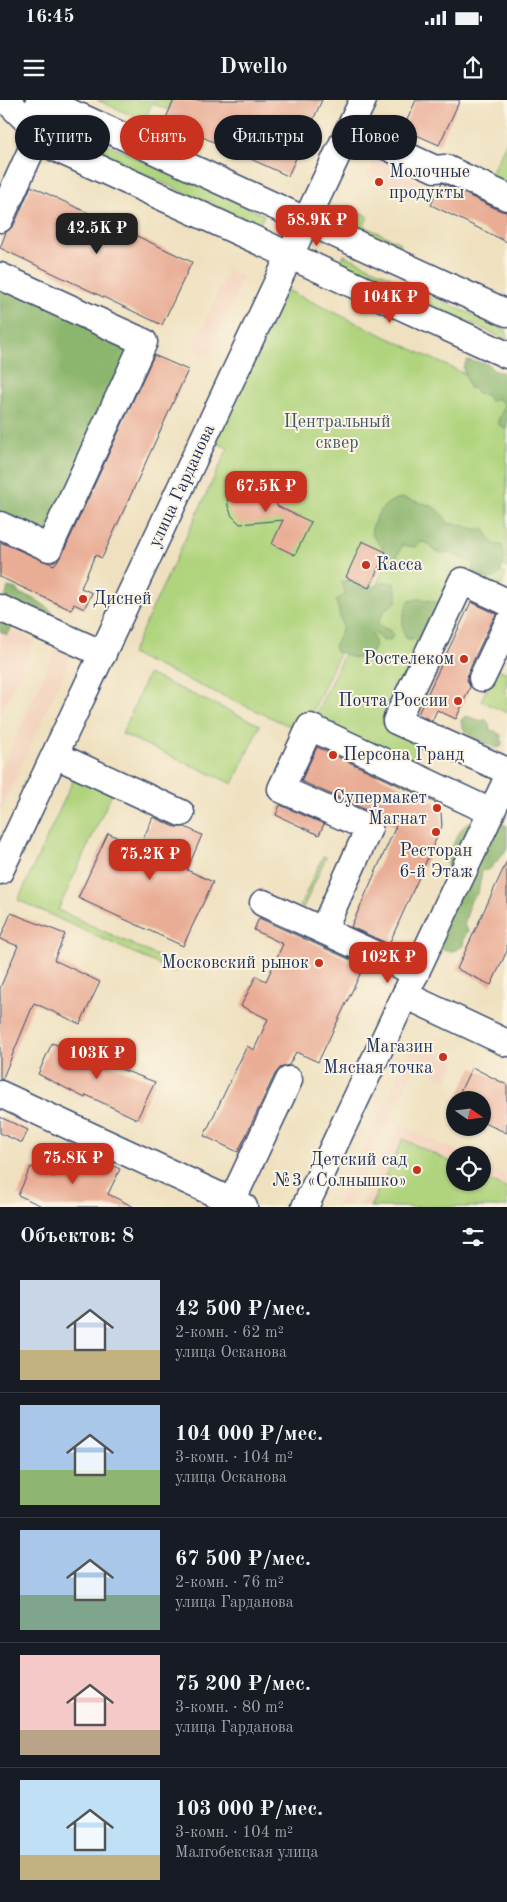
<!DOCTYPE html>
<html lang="ru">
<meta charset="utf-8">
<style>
:root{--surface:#171b24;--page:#242831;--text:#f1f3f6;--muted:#9ea1a6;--line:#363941;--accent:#c8321e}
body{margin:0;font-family:"Old Standard TT",serif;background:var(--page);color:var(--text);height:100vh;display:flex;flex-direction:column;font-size:19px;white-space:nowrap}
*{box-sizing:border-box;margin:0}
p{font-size:16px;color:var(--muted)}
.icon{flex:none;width:28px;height:28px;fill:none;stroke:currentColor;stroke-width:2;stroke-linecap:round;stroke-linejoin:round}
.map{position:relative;height:1107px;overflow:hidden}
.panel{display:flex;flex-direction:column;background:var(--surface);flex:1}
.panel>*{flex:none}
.guide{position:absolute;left:15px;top:15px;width:478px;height:45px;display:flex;gap:10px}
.needle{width:32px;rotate:104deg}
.fabs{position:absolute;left:446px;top:991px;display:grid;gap:10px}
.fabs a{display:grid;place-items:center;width:45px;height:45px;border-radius:50%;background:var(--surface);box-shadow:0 1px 4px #0004;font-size:25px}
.price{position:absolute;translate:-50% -42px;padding:0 11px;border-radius:10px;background:var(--accent);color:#fff;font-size:16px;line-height:32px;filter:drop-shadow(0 1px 2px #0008)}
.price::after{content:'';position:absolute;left:50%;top:30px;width:15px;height:11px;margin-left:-8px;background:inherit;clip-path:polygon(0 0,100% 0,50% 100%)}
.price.current{background:#222;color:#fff}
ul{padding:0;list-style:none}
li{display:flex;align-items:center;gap:15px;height:125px;padding:0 20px}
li+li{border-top:1px solid var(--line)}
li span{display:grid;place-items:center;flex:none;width:140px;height:100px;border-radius:0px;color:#555}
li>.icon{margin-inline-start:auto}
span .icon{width:60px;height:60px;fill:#fffc;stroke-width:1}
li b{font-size:21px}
h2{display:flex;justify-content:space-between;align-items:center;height:60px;padding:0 20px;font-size:21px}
.pill{padding:0 18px;border-radius:22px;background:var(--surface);box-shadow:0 1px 4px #0004;font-size:18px;line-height:45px}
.pill.current{background:var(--accent);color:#fff}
.status{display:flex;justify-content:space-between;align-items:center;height:35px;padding:0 25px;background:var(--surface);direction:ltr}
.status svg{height:14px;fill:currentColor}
header{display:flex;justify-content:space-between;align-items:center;height:65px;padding:0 20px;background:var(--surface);font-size:22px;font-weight:700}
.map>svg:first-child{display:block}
.built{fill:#f3d4bf}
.green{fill:#b0d47e;stroke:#66826e}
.forest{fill:#8cb66d;stroke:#547266}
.building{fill:#e9ac94}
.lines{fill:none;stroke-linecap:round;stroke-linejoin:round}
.minor-casing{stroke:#3b4a6d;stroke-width:29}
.minor{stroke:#fff;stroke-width:26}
.poi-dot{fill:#c8321e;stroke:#fcf5e5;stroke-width:2}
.labels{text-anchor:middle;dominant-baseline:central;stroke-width:4;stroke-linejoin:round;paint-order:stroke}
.poi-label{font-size:18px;fill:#1b2f5e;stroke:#fcf5e5;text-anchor:end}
.park-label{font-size:18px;fill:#405866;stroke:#fcf5e5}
.street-label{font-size:18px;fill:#1b2f5e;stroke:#fcf5e5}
</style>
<div class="status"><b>16:45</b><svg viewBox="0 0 49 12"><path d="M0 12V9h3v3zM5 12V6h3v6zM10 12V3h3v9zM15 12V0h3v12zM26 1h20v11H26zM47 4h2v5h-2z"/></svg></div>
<header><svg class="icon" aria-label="menu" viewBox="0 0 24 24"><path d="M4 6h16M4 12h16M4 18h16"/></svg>Dwello<svg class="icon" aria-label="share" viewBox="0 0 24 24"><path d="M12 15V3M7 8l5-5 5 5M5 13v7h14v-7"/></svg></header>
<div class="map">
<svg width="507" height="1107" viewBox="0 0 507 1107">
<rect width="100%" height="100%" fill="#fcf5e5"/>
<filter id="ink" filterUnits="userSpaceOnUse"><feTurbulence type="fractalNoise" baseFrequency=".02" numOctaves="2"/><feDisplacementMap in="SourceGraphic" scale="10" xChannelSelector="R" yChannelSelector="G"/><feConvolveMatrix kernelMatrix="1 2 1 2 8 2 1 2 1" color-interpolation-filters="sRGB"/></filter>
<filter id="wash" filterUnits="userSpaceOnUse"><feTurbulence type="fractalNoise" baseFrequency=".0096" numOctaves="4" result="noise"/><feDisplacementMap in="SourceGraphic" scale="20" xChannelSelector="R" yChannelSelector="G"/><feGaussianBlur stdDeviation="1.12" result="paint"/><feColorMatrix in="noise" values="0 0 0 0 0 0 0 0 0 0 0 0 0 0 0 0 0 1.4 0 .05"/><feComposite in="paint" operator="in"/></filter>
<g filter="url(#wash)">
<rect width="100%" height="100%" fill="#efe1c0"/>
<g class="built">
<path d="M381,45l14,7 -7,15 37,17 -8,18 -51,-24z"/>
<path d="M228,170l15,7 -35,80 -16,-7z"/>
<path d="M0,525l34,16 -34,74z"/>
<path d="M56,548l16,7 -72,158v-41z"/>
<path d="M415,939l42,19 -11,22 -30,-15 -68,142h-13z"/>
<path d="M400,1024l64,31h-9v27h27l1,-18 24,11v32h-147z"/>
</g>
<g class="green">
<path d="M97,0h76l-5,10 -16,-7 -8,18z"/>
<path d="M78,31l186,84 -5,11 -186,-84z"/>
<path d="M507,41v46l-18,-9z"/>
<path d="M355,110l13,6 -4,10 36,17 -3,7 -50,-22z"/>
<path d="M344,155l163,76v9l-167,-78z"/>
<path d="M287,190l220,104v174l-105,-49 -99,213 -172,-78 97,-206 -14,-6z"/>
<path d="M404,426l102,48 -8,19 -45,-21 -71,151 40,19 -11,22 -97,-46z"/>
<path d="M496,568l11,5v12l-3,6 3,1v21l-26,-12z"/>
<path d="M148,574l112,51 -27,59 -111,-50z"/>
<path d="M78,670l37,17 -57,123 121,56 -4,6 -157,-72z"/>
<path d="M323,756l3,1 -23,51 -3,-2z"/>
<path d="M403,1039l52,25v18h27l1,-5 24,12v18h-137z"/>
</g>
<g class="forest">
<path d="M0,180l138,65 -92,197 -46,-22z"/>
<path d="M467,260l21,4 5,6 11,3 3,2v55l-10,-7 6,-14 1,-5 -6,-5 -8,2 -4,-6 -8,-1 -3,-5 -6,-1 -6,-20z"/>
<path d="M403,398c24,8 30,2 46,26 9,-1 13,1 21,4 4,2 10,1 14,1l9,15 9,1c5,12 1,38 -16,33 -5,-1 -10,-6 -14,-8l2,-6 -23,-11h-10l-7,-3 -6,-6 -6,-2 -7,5 -13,-2c-5,12 -7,18 -20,21l5,-11c-4,-10 -11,-13 -16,-22 4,-18 13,-33 32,-35z"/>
<path d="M358,479l4,11 5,-5 8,2 10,-5 9,1 3,10v8l-12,9 -7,13c4,6 11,5 16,11l-4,6 -8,1 -8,-9 -2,2c6,14 0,25 -17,24 -6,-1 -12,-6 -19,-6l-2,-6 9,-18 -7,-28 10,-6 -5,-12z"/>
<path d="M8,487l8,2 3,5c12,2 24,9 33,18l-2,13 -37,1 -6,9 -7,-4v-32h5z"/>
<path d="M419,499l17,3 5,3 -18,38 -9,-4h-7c-8,-12 -4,-26 2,-38z"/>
<path d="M466,616l16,5 3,-2 4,4 1,7 5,1 6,4 1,9 -2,3 -3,1c-13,-6 -36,-11 -36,-28z"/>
<path d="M490,720l17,6v23l-17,20 -8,2 -4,22 -7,7 -7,25 4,5 -4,8 -1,8c-12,8 -16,5 -28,1l15,-70c-2,-6 -3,-10 -3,-16 1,-8 13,-33 20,-38 6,-4 16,-3 23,-3z"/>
</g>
<g id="blocks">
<g class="building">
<path d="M174,0h148l-34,76 -123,-56z"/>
<path d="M416,0h44l-21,45 -36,-16z"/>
<path d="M442,83l59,28 6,1v30l-76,-37 10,-21z"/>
<path d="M31,86l161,76 -30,63 -162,-77 6,-16 8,-7z"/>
<path d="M154,255l34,15 -86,188 -7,-3 -14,33 11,5 -8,16 -10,-5 -3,6 -71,-33v-35l54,23 8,-10z"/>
<path d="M240,378l12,1 6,8 10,-2 9,9v12l34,16 -16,33 -23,-11 11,-24 -43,4 -8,-8 -4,-10 -1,-11 6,-10z"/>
<path d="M362,441l24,11 -17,36 -23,-11z"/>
<path d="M471,502l26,12 -4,5 -25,53 -1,8 3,7 -14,32 -19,-9 -5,11 -14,-7z"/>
<path d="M317,647l117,55 7,11 1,13 -53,118 -38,-17 45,-101 -15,-6 -6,-6 -74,-33z"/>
<path d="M280,705l44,19 -5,11 -43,-20z"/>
<path d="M153,717l22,10h10l17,8 -15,35 26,12 -30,64 -105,-48 30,-65 31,15z"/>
<path d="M507,761v90l-16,34 -34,-16z"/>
<path d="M11,813l54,21 -11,26 46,22 -20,42 -46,-21 -32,77 -2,-1v-91l18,-42 -18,-7z"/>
<path d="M259,818l105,48 -46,96 -22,-10 -7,13 -9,3 -5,6 -37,78 -34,-16 43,-90 7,4 14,-31 -27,-13 15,-30 10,5 17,-37 -29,-14z"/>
<path d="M52,943l103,39 -18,37 -51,-24 -1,3 -47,-24z"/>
<path d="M472,967l35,18v48l-25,-11v-22h-26z"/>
<path d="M0,1017l28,13 -6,13 -22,-10z"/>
<path d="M66,1052l26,12 3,-7 25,12 -12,25 26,13h-90l-26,-12 13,-28 23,10z"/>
</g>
</g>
</g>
<g filter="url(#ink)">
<use href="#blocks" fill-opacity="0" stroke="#3b4a6d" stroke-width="1"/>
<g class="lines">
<g class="minor-casing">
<g id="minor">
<path d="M6,0l49,48 452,207"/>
<path d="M39,0l42,17 426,196"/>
<path d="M349,29l86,40 10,-1 62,29"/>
<path d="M0,119l39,-86"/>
<path d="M0,176l144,66 -95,206 -49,-23"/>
<path d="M507,502l-45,-21 -66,140 111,50"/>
<path d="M0,508l103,46"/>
<path d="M482,578l25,-53"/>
<path d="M55,655l126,58"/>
<path d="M0,771l363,-771"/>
<path d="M263,803l153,70"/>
<path d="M323,830l46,-102 -88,-39 29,-62 181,85"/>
<path d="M405,895l102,48"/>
<path d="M0,994l244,113"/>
<path d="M232,1101l57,-121"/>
<path d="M305,1107l202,-428"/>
</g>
</g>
<use href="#minor" class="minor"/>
</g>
</g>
<g class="poi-dot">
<circle cx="379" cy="82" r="5"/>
<circle cx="366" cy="465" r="5"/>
<circle cx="83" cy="499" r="5"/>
<circle cx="464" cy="559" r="5"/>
<circle cx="458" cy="601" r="5"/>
<circle cx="333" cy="655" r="5"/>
<circle cx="437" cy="708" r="5"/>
<circle cx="436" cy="732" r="5"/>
<circle cx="319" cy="863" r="5"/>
<circle cx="443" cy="957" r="5"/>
<circle cx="417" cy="1070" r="5"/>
</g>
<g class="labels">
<g class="poi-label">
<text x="389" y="72" text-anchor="start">Молочные<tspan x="389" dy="21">продукты</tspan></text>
<text x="376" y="465" text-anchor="start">Касса</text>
<text x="93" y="499" text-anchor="start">Дисней</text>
<text x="454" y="559">Ростелеком</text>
<text x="448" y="601">Почта России</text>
<text x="343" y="655" text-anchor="start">Персона Гранд</text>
<text x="427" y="698">Супермакет<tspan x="427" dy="21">Магнат</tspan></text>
<text x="436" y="751" text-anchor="middle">Ресторан<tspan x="436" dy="21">6-й Этаж</tspan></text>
<text x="309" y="863">Московский рынок</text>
<text x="433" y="947">Магазин<tspan x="433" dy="21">Мясная точка</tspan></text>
<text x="407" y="1060">Детский сад<tspan x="407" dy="21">№3 «Солнышко»</tspan></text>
</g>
<g class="park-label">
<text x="337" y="322">Центральный<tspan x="337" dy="21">сквер</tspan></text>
</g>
<g class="street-label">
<text transform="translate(182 386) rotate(-65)">улица Гарданова</text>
</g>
</g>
</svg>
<div class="fabs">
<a><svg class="needle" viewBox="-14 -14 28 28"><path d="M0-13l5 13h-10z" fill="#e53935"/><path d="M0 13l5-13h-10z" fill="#9ea1a6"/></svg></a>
<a><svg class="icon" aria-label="locate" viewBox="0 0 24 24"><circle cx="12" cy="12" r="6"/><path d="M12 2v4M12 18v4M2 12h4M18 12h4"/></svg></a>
</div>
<b class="price" style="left:317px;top:147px">58.9K ₽</b>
<b class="price current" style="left:97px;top:155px">42.5K ₽</b>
<b class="price" style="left:390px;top:224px">104K ₽</b>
<b class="price" style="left:266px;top:413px">67.5K ₽</b>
<b class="price" style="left:150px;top:781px">75.2K ₽</b>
<b class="price" style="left:388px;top:884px">102K ₽</b>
<b class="price" style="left:97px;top:980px">103K ₽</b>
<b class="price" style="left:73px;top:1085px">75.8K ₽</b>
<div class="guide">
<a class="pill">Купить</a>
<a class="pill current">Снять</a>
<a class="pill">Фильтры</a>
<a class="pill">Новое</a>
</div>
</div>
<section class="panel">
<h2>Объектов: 8<svg class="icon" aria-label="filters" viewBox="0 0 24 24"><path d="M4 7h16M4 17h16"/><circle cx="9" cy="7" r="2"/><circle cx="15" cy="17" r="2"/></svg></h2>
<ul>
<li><span style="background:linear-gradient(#c9d6e8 70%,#c2b280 0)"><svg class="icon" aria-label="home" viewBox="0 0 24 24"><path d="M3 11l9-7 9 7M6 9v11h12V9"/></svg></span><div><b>42 500 ₽/мес.</b><p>2-комн. · 62 m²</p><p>улица Осканова</p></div></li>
<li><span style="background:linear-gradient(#a9c7e8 65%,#8fb573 0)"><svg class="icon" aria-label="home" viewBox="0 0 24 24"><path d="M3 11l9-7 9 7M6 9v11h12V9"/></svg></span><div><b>104 000 ₽/мес.</b><p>3-комн. · 104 m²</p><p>улица Осканова</p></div></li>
<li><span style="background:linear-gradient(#a9c7e8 65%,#7fa58c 0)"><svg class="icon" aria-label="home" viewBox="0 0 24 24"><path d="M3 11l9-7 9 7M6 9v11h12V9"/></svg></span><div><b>67 500 ₽/мес.</b><p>2-комн. · 76 m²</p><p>улица Гарданова</p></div></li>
<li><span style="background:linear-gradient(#f6c9c9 75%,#b9a48a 0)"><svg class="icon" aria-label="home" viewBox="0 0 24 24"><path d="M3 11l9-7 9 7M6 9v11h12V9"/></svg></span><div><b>75 200 ₽/мес.</b><p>3-комн. · 80 m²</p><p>улица Гарданова</p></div></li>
<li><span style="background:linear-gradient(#bfe0f5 75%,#c2b280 0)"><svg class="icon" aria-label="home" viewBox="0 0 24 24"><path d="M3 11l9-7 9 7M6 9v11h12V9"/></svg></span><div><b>103 000 ₽/мес.</b><p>3-комн. · 104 m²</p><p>Малгобекская улица</p></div></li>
</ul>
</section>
